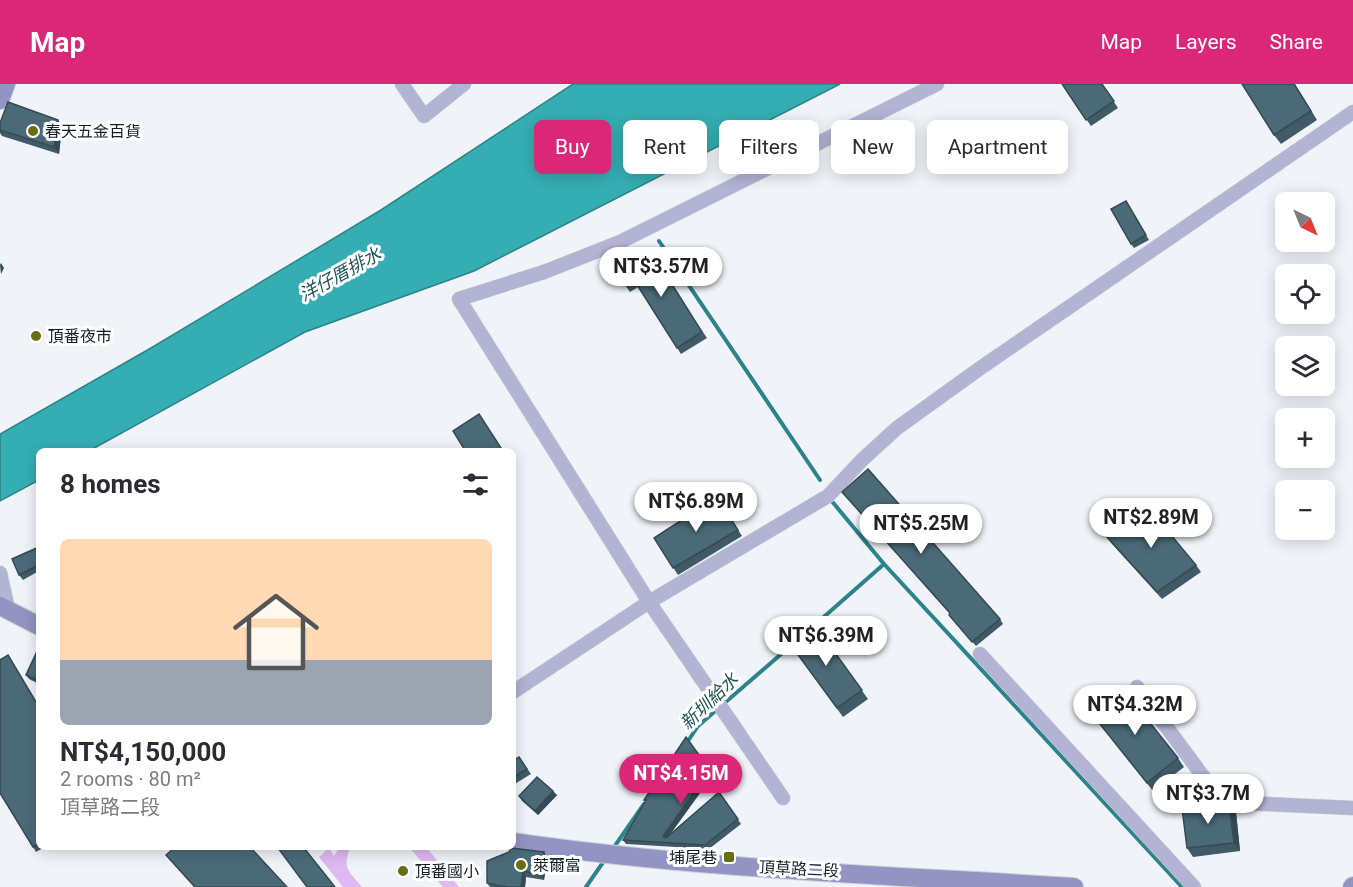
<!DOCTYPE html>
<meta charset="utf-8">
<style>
:root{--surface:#fff;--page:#f7f7f7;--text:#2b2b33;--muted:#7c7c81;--line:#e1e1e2;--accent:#db2777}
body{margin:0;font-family:Roboto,"Noto Sans TC",sans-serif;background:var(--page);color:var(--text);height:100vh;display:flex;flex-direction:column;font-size:22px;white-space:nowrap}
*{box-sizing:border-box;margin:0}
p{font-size:20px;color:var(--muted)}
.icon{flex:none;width:33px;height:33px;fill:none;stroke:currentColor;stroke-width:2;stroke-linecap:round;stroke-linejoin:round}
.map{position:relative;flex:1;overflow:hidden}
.side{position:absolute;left:36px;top:364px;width:480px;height:402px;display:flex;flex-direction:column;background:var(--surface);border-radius:9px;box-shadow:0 3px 15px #0003}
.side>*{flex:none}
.hud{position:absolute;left:534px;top:36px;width:570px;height:54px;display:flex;gap:12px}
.needle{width:39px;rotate:137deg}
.buttons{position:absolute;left:1275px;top:108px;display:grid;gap:12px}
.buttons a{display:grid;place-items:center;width:60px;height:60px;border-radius:9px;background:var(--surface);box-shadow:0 3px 15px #0003;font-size:30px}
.price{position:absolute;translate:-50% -51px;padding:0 14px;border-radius:21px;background:#fff;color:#222;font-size:20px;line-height:39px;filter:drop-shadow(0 2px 3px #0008)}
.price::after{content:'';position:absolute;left:50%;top:36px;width:18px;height:14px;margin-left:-9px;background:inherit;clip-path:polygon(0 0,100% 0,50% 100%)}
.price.current{background:var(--accent);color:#fff}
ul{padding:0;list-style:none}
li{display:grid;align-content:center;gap:12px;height:318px;padding:0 24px}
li+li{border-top:2px solid var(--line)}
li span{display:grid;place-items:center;height:186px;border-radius:9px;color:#555}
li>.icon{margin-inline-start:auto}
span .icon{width:108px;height:108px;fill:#fffc;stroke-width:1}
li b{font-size:26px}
h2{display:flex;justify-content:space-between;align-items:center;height:72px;padding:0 24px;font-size:26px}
.chip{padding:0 21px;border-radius:9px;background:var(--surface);box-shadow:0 3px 15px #0003;font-size:21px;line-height:54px}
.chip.current{background:var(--accent);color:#fff}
header{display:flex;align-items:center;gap:36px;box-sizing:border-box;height:84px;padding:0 30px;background:var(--accent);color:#fff}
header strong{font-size:28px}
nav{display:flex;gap:33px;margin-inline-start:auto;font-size:21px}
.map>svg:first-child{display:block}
.green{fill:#deb9f3}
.water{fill:#35aeb3;stroke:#2c8389;stroke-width:1.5}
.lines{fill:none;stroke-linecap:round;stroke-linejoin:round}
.stream{stroke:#2c8389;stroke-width:4}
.street-casing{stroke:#cdd2d7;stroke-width:15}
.secondary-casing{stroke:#cdd2d7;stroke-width:20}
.street{stroke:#b3b3d4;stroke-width:14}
.secondary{stroke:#9494c4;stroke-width:18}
.wall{fill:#405b67}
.shaded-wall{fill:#344a54}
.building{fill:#4b6a78;stroke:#344a54;stroke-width:1.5}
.poi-dot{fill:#686e12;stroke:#fff;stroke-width:2}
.labels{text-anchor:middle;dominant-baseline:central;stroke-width:6;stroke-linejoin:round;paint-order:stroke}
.poi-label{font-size:16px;fill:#171e27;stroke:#fff;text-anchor:start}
.street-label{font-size:16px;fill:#171e27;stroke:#fff}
.water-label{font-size:18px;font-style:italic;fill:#225456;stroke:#fff}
</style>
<header>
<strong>Map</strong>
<nav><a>Map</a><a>Layers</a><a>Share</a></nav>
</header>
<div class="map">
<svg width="1353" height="803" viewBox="0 0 1353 803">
<rect width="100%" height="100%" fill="#f0f4f9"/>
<g class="green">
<path d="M329,764l5,8 5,-8h11c-8,20 -1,23 12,39h-19l-24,-30z"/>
<path d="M410,764h17l32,39h-16z"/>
</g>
<path class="water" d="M573,0h267l-366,187 -169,61 -216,119 -50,1v28l-39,21v-67l151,-86 230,-138z"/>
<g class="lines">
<g class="stream">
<path d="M659,157l161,239"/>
<path d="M830,415l54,65 298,323"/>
<path d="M809,546l75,-66"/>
<path d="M686,660l12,-18 96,-83"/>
<path d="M612,766l32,-46"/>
<path d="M586,803l20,-29"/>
</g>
<g class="street-casing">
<g id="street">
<path d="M402,0l22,32 40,-32"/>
<path d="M0,489l8,36"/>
<path d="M980,570l214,233"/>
<path d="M1137,603l85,115 131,6"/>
<path d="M513,608l136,-90 179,-106 35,-37 34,-31 82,-59 374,-257"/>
<path d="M783,714l-134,-196 -190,-303 85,-27 76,-30 317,-158"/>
</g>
</g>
<g class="secondary-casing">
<g id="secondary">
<path d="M0,16l6,-16"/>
<path d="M0,522l39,20"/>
<path d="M513,758c186,27 374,33 561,45"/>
<path d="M1352,803l1,-1"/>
</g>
</g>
<use href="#street" class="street"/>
<use href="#secondary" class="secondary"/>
</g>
<g class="wall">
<path d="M1062,0h40l16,24 -27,18z"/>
<path d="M1295,0l22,36 -36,24 -7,-9z"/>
<path d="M58,36l4,7 -3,27 -57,-18 -2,-3v-10z"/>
<path d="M1126,117l23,39 -15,8 -3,-4z"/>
<path d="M648,166l13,21 46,67 -26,16 -43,-67 -8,5 -5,-7z"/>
<path d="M479,330l25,38h-38z"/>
<path d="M842,408l158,127 3,5 -27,22 -24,-27 -3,-4 1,-1z"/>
<path d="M717,413l25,39 -64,39 -24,-37z"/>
<path d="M1107,453l89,28 5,7 -39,27 -50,-55z"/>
<path d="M39,463v24l-16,9 -4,-5z"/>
<path d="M815,541l53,74 -25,18 -53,-73z"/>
<path d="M39,563v37l-10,-5 -3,-4z"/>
<path d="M39,622v142h4l-7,4 -3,-5z"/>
<path d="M1092,630l86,44 6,9 -31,24z"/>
<path d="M519,673l12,17 -18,11v-24z"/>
<path d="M713,691l-42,58 48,-41 22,32 -32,25 -83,-5 -3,-4 22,-39 -1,-1z"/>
<path d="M557,711l-19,20 -16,-14 -3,-5z"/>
<path d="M1229,719l7,9 4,39 -47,6 -6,-9z"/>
<path d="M544,768l3,6 -3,22 -18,-3 -1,10h-35l-3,-4z"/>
<path d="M166,771l121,32h-93z"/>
</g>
<g class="shaded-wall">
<path d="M58,36l4,7 -3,27 -5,-7z"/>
<path d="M1,179l3,5 -3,6 -1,-9z"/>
<path d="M710,686l3,5 -47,65 -3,-4z"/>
<path d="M553,707l4,4 -19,20 -3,-4z"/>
<path d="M1229,719l7,9 4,39 -6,-8z"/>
<path d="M544,768l3,6 -3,22 -3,-5z"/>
<path d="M523,787l3,6 -1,10h-4z"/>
</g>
<g class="building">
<path d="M1062,0h40l12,17 -28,19z"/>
<path d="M1242,0h52l17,27 -37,24z"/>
<path d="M8,18l50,18 -4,27 -54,-17v-7z"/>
<path d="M1126,117l20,34 -15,9 -20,-35z"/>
<path d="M648,166l13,22 2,-2 39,62 -25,16 -43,-68 -9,5 -9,-15z"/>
<path d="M479,330l22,34 -6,4h-29l-13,-21z"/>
<path d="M868,385l132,150 -28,23 -23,-27 1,-2 -108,-121z"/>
<path d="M717,413l21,33 -65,38 -19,-30z"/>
<path d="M1146,421l50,60 -39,27 -50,-55z"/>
<path d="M39,463v18l-20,10 -7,-16z"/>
<path d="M815,541l47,65 -25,18 -47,-64z"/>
<path d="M39,563v34l-13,-6z"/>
<path d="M8,571l31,52v137l-6,3 -33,-54v-133z"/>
<path d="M1123,605l55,69 -31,25 -55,-69z"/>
<path d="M686,653l24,33 -47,66 3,2 53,-46 19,27 -33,26 -82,-5 23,-40h-2z"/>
<path d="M519,673l8,12 -14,9v-17z"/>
<path d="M537,693l16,14 -18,20 -16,-15z"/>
<path d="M1229,719l5,40 -47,5 -5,-40z"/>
<path d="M174,764h77l36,39h-92l-29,-32z"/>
<path d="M278,764h26l31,39h-28z"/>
<path d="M511,764l33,4 -3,23 -18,-4 -2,16h-14l-20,-4v-22l22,-9z"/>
</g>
<g class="poi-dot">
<circle cx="33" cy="47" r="6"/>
<circle cx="36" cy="252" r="6"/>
<rect x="723" y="767" width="12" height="12" rx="3"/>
<circle cx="521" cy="781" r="6"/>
<circle cx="403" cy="787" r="6"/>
</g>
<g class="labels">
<g class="poi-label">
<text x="45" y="47">春天五金百貨</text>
<text x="48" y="252">頂番夜市</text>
<text x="717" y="773" text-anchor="end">埔尾巷</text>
<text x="533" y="781">萊爾富</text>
<text x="415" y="787">頂番國小</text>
</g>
<g class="street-label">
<text transform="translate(799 785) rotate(3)">頂草路二段</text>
</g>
<g class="water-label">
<text transform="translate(340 190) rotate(-29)">洋仔厝排水</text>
<text transform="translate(709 617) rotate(-44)">新圳給水</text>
</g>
</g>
</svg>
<div class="buttons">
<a><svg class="needle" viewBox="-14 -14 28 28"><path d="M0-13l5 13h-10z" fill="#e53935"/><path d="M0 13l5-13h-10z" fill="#7c7c81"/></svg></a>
<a><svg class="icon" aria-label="locate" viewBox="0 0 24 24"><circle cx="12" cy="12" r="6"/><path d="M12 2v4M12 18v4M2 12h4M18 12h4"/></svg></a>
<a><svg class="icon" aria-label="layers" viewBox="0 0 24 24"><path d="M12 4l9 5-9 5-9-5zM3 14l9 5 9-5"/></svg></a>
<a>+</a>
<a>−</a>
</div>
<b class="price" style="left:661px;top:214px">NT$3.57M</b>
<b class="price" style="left:696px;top:449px">NT$6.89M</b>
<b class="price" style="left:1151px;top:465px">NT$2.89M</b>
<b class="price" style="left:921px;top:471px">NT$5.25M</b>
<b class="price" style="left:826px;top:583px">NT$6.39M</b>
<b class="price" style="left:1135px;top:652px">NT$4.32M</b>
<b class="price current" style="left:681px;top:721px">NT$4.15M</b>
<b class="price" style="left:1208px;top:741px">NT$3.7M</b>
<div class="hud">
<a class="chip current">Buy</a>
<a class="chip">Rent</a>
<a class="chip">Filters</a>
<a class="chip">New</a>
<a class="chip">Apartment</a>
</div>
<section class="side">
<h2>8 homes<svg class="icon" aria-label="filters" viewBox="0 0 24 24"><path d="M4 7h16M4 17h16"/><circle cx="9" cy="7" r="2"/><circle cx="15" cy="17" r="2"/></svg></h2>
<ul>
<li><span style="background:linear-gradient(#ffd9b3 65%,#9aa5b1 0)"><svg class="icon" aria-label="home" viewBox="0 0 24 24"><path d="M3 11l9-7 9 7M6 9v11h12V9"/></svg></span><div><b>NT$4,150,000</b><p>2 rooms · 80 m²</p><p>頂草路二段</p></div></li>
</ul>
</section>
</div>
